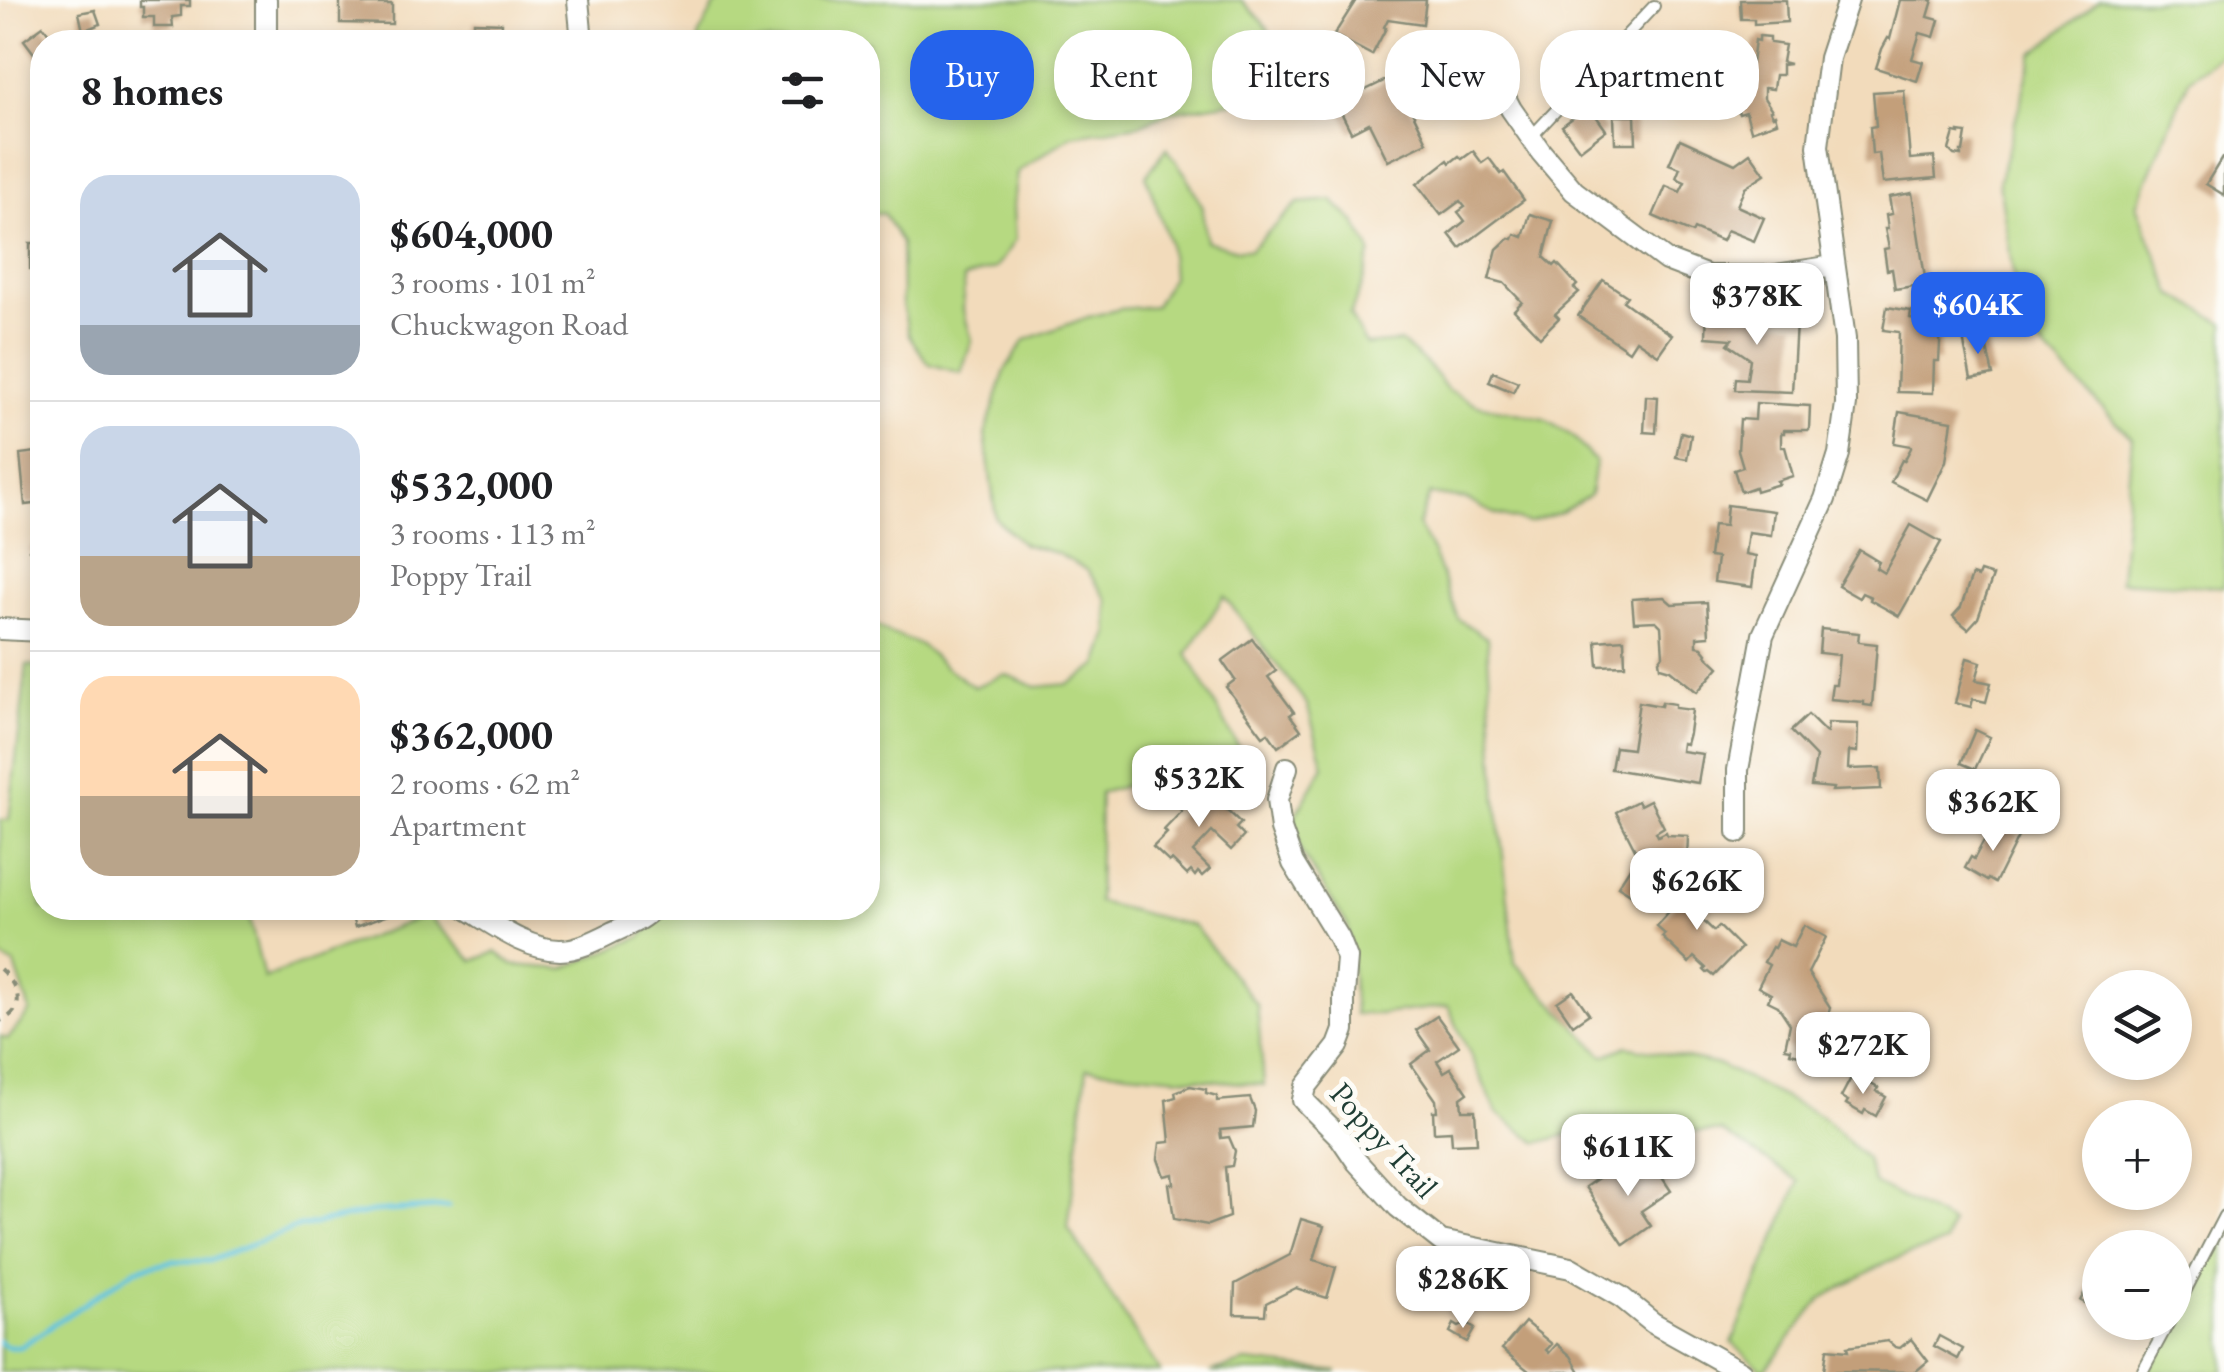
<!DOCTYPE html>
<meta charset="utf-8">
<style>
:root{--surface:#fff;--page:#f2f2f2;--text:#202124;--muted:#757577;--line:#e0e0e0;--accent:#2563eb}
body{margin:0;font-family:"EB Garamond",serif;background:var(--page);color:var(--text);height:100vh;display:flex;flex-direction:column;font-size:38px;white-space:nowrap}
*{box-sizing:border-box;margin:0}
p{font-size:32px;color:var(--muted)}
.icon{flex:none;width:55px;height:55px;fill:none;stroke:currentColor;stroke-width:2;stroke-linecap:round;stroke-linejoin:round}
.map{position:relative;flex:1;overflow:hidden}
.drawer{position:absolute;left:30px;top:30px;width:850px;height:890px;display:flex;flex-direction:column;background:var(--surface);border-radius:40px;box-shadow:0 5px 15px #0003}
.drawer>*{flex:none}
.guide{position:absolute;left:910px;top:30px;width:950px;height:90px;display:flex;gap:20px}
.buttons{position:absolute;left:2082px;top:970px;display:grid;gap:20px}
.buttons a{display:grid;place-items:center;width:110px;height:110px;border-radius:50%;background:var(--surface);box-shadow:0 5px 15px #0003;font-size:50px}
.price{position:absolute;translate:-50% -85px;padding:0 22px;border-radius:20px;background:#fff;color:#222;font-size:32px;line-height:65px;filter:drop-shadow(0 2px 5px #0008)}
.price::after{content:'';position:absolute;left:50%;top:60px;width:30px;height:22px;margin-left:-15px;background:inherit;clip-path:polygon(0 0,100% 0,50% 100%)}
.price.active{background:var(--accent);color:#fff}
ul{padding:0;list-style:none}
li{display:flex;align-items:center;gap:30px;height:250px;padding:0 50px}
li+li{border-top:2px solid var(--line)}
li span{display:grid;place-items:center;flex:none;width:280px;height:200px;border-radius:30px;color:#555}
li>.icon{margin-inline-start:auto}
span .icon{width:120px;height:120px;fill:#fffc;stroke-width:1}
li b{font-size:42px}
h2{display:flex;justify-content:space-between;align-items:center;height:120px;padding:0 50px;font-size:42px}
.chip{padding:0 35px;border-radius:40px;background:var(--surface);box-shadow:0 5px 15px #0003;font-size:35px;line-height:90px}
.chip.active{background:var(--accent);color:#fff}
.map>svg:first-child{display:block}
.green{fill:#b6d981;stroke:#6a8b5a;stroke-width:2.5}
.lines{fill:none;stroke-linecap:round;stroke-linejoin:round}
.stream{stroke:#62c4e0;stroke-width:5}
.building{fill:#c39f7a}
.lane-casing{stroke:#888c78;stroke-width:14}
.street-casing{stroke:#888c78;stroke-width:24}
.path{stroke:#888c78;stroke-width:4;stroke-dasharray:8 8;stroke-linecap:butt}
.lane{stroke:#fff;stroke-width:10}
.street{stroke:#fff;stroke-width:20}
.labels{text-anchor:middle;dominant-baseline:central;stroke-width:10;stroke-linejoin:round;paint-order:stroke}
.street-label{font-size:32px;fill:#1f3d34;stroke:#fdfcf7}
</style>
<div class="map">
<svg width="2224" height="1372" viewBox="0 0 2224 1372">
<rect width="100%" height="100%" fill="#fdfcf7"/>
<filter id="ink" filterUnits="userSpaceOnUse"><feTurbulence type="fractalNoise" baseFrequency=".01" numOctaves="2"/><feDisplacementMap in="SourceGraphic" scale="20" xChannelSelector="R" yChannelSelector="G"/><feConvolveMatrix kernelMatrix="1 2 1 2 8 2 1 2 1" color-interpolation-filters="sRGB"/></filter>
<filter id="wash" filterUnits="userSpaceOnUse"><feTurbulence type="fractalNoise" baseFrequency=".0048" numOctaves="4" result="noise"/><feDisplacementMap in="SourceGraphic" scale="40" xChannelSelector="R" yChannelSelector="G"/><feGaussianBlur stdDeviation="2.25" result="paint"/><feColorMatrix in="noise" values="0 0 0 0 0 0 0 0 0 0 0 0 0 0 0 0 0 1.4 0 .05"/><feComposite in="paint" operator="in"/></filter>
<g filter="url(#wash)">
<rect width="100%" height="100%" fill="#f2dbbb"/>
<g class="green">
<path d="M723,0h518l20,20 20,29 -2,34 -29,16 -80,13 -32,13 -66,10 -55,37 -4,33 2,35 -19,28 -32,10 -1,32 9,30 -11,33 -32,-9 -20,-28 -7,-33 -1,-60 -17,-29 -16,-2v-170h-170v-5l16,-30z"/>
<path d="M2099,0h125v52l-35,27 -52,126 35,89 52,29v264l-104,-6 12,-143 -111,-113 -22,-143 34,-128z"/>
<path d="M1167,148l19,27 16,32 4,34 31,9h13l48,-47 34,-3 24,23 15,29 -9,33 -12,30 16,30 34,-3 27,22 21,26 30,15 66,14 28,17 23,26 -5,33 -29,17 -33,11 -33,-9 -30,-15 -35,-5 -12,31 16,30 24,64 29,19 10,164 18,161 89,93 23,-10 93,19 102,52 44,42 8,24 77,40 -6,20 -56,18 -68,38 -57,72 -32,-28 67,-162 -77,-49 -46,-1 -74,-10 -29,12 -35,10 -41,-30 -49,-107 -66,8h-27l-7,-88 -47,-74 -7,-35 30,-51 -17,-62 -83,-108 -37,58 54,98 -141,41 -2,109 96,24 63,79 7,80 -177,-17 -19,160 92,144h-1160v-336l8,3 22,-28 -15,-46 -15,-8v-137h9l18,-155 15,2v241h205l17,70 163,-63 46,46 23,-9 17,13 50,4 78,-32 23,-29h204v-287l21,12 32,12 24,22 29,20 31,-13 31,13 33,-3 29,-18 11,-33 -2,-34 -20,-29 -31,-17 -33,-9 -27,-25 -11,-84 20,-65 20,-30 63,-23 32,-8 35,-3 17,-29 -3,-35 -23,-66z"/>
<path d="M2224,1228v144h-76l41,-69z"/>
<path d="M1246,1362l92,10h-127z"/>
</g>
<g class="lines">
<path class="stream" d="M0,1342l7,5h13l116,-78 36,-8h37l86,-33 77,-16 76,-5"/>
</g>
<g id="blocks">
<g class="building">
<path d="M140,0h50v6h-9v10l-9,1 1,10h-19v-10h-11v-10h-3z"/>
<path d="M340,0h23v4h29v20l-52,-1z"/>
<path d="M1356,0h70l-3,24 -35,-5 -4,8 2,1 -14,27 -38,-20z"/>
<path d="M1740,0h46l1,22 -33,2v-5h-13z"/>
<path d="M1900,0h33l-5,17 11,3 -5,17 -14,-4 -8,26 11,3 -6,19 -41,-13 6,-19 6,-11 2,1z"/>
<path d="M95,10l5,14 -17,7 -4,-18z"/>
<path d="M474,22l28,1 -1,19h-28z"/>
<path d="M43,26l12,16h-13v22l-18,-24z"/>
<path d="M354,34l32,2v6h-73v-5h41z"/>
<path d="M1759,36l11,1v6l15,2 -3,17 8,2 -8,1v10h-7l-2,14 -9,-1v10l8,12 -2,1 3,5 2,-1 2,7 -26,9 -5,-19 -7,2 -5,-13 6,-40 12,2 3,-23 4,1z"/>
<path d="M1421,63l13,28 -26,12 19,39 -39,19 -19,-38 -18,9 -14,-28z"/>
<path d="M1904,90l6,69 24,-2 2,21 -53,5 -4,-30 -7,1 -2,-27 6,-1 -3,-34z"/>
<path d="M1589,106l17,24 -26,20 -18,-24z"/>
<path d="M1614,116h21l1,27h-21z"/>
<path d="M1959,132l7,1 -3,19h-2v4l-7,-1 -5,-5 5,-17 5,1z"/>
<path d="M1680,139l55,25 15,-11 15,21 -20,13 -8,19 27,12 -10,23 -27,-11 -5,11 -28,-12 -2,4 -39,-17 13,-30 14,6 5,-10 -9,-4 4,-10 -11,-4z"/>
<path d="M1473,151l9,12 7,-5 12,16 3,-2 20,28 -64,48 -11,-14 16,-13 -7,-9 7,-5 -5,-6 -19,14 -24,-31 31,-24 2,3 9,-7 3,3z"/>
<path d="M2222,158l2,1v36l-18,-11z"/>
<path d="M1912,193l14,91 -31,5 -3,-20 -5,1 -3,-21 5,-1 -4,-19h3l-2,-14 6,-1 -3,-17z"/>
<path d="M1530,214l23,7 -9,36 10,9 3,-3 20,22 -3,3 5,4 -24,22 4,4 -19,19 -26,-27 8,-8 -18,-19 -15,-4 8,-30 12,-11 4,1 2,-5 8,3z"/>
<path d="M37,232h5v66h-3l-1,-29h-8v-26h8z"/>
<path d="M1603,280l24,16 -4,5 11,8 38,26 -14,20 -22,-15 -7,11 -51,-35z"/>
<path d="M1887,307l24,4 -1,7 12,3v4l19,1 -2,35h-5l-1,32 -36,-1 2,-60 -16,-2z"/>
<path d="M1707,308l40,2 18,11 31,2 -4,69 -57,-2 1,-12 11,1 3,-20 -22,-15 4,-5 -26,-2z"/>
<path d="M1984,334l9,41 -22,4 -8,-41z"/>
<path d="M1493,372l25,10 -5,10 -24,-10z"/>
<path d="M1646,396l12,1 -2,36 -12,-1z"/>
<path d="M1756,403l54,3 -1,24h-25v3h-3v14h4l8,29 -16,5 2,3 -23,7 -1,-4 -14,5 -7,-22 9,-3 -5,-17 2,-31 15,1z"/>
<path d="M1899,412l53,9 -6,40 -19,39 -36,-18 11,-22 2,1 7,-13v-2l-17,-3z"/>
<path d="M1681,432l10,3 -4,24 -11,-2z"/>
<path d="M36,452l6,6v45l-17,2 -5,-51z"/>
<path d="M1727,505l47,6 -3,24 -23,-3 -3,22 11,2 -4,31 -38,-5 3,-24 -8,-1 4,-32 12,1z"/>
<path d="M1911,525l30,17 -42,74 -29,-16 1,-3 -9,-4 -3,5 -21,-12 21,-36 20,12 -3,6 8,5z"/>
<path d="M42,535v27l-13,-12z"/>
<path d="M1980,572l13,4 -15,42 -10,11 -15,-13 8,-9 11,-32 6,2z"/>
<path d="M1664,597l8,7 35,-2 2,34 -12,1v9l5,1 5,6 -1,2 13,12 -22,25 -27,-22 -10,-3 -1,-7 4,-5 -2,-29 -5,-5 -22,1 -2,-23z"/>
<path d="M1821,629l38,4 -1,9 19,2 -5,62 -8,-1v-3l-34,-3 2,-14h4l3,-30 -20,-2z"/>
<path d="M1252,639l24,32 -8,6 26,35 -4,3 11,15 -23,17 -10,-14 -5,3 -37,-49 9,-7 -13,-19z"/>
<path d="M1624,639l1,26 -27,1 -2,-25z"/>
<path d="M1967,658l14,4 -5,18 15,3 -5,19 -13,-3 -2,8 -16,-4z"/>
<path d="M1639,702l22,4 1,-4 13,2v4l17,2 -3,23 -3,11 -4,-1 -1,8 22,3 -5,29 -87,-14 4,-22 17,2z"/>
<path d="M1808,715l17,17 2,1 1,-10 30,1 -1,28 -8,-1 -1,18 32,-1 1,21 -49,2 1,-3 -22,-2 5,-29 -25,-26z"/>
<path d="M1975,730l15,7 -15,32 -14,-6z"/>
<path d="M1210,785l12,11 3,-3 5,5 -2,3 4,4 -5,5 14,13 -5,5 8,8 -13,14 -19,-18 -19,20 17,17 -8,7 -4,-4 -3,4 -4,-5 -4,4 -15,-15 -3,2 -16,-15 14,-14 -3,-3 18,-19 -3,-3 18,-15 3,3z"/>
<path d="M1650,800l14,27 -8,5 2,4 8,-4 1,3 21,1 -1,25 -17,-1 -27,42 -25,-16 20,-31 -22,-43 22,-11 2,4z"/>
<path d="M2001,824l18,11 -24,48 -7,-4 -1,2 -22,-13 6,-11 3,2 17,-31 7,3z"/>
<path d="M1695,884l17,17 -15,14 17,16 5,-5 22,22 -27,28 -5,-4 -2,1 -3,-3 2,-2 -12,-11 -5,6 -27,-26 3,-3 -9,-8 28,-31 -2,-2z"/>
<path d="M345,908h49l2,4 -41,15 -4,-13 -3,1z"/>
<path d="M1804,925l22,12 -18,36 22,34 -4,18 12,2 -4,22 -14,-3 -3,13 -27,-6 1,-4 -6,-1 5,-24 -12,-18 -10,-5 3,-7 -13,-7 11,-22 -5,-3 8,-15 2,1 4,-8 15,7z"/>
<path d="M1573,991l16,23 -16,11 -16,-23z"/>
<path d="M1437,1016l22,30 -22,15 7,11 7,-4 17,25 -7,5 1,12h13l2,33 -25,1 -1,-13 -17,1 -1,-21h4l-1,-11 -25,-36 19,-14 -14,-20z"/>
<path d="M1851,1078l7,4 2,-4 18,10 -2,3 10,6 -10,19 -11,-6 -2,4 -17,-10 2,-3 -7,-4z"/>
<path d="M1190,1086l16,3v4l11,3v5l33,-3 5,13 -2,16 -33,3 1,8 8,-1 6,14 -3,15 -7,1 4,50 -21,8 -34,-6 -5,-35h5l-1,-10 -9,2 -6,-17 2,-16 10,-1 -4,-42 10,-3 -1,-5z"/>
<path d="M1652,1162l19,29 -30,20 10,15 -27,19 -39,-58 28,-19 10,14z"/>
<path d="M1301,1219l23,7 -10,34 22,7 -9,31 -31,-10 -30,15 -1,12 -31,-1 1,-30 55,-29z"/>
<path d="M2094,1275l6,3v25l-3,6 -17,-8z"/>
<path d="M1525,1322l27,22 -6,6 3,3 8,-9 14,12 9,16h-50l-28,-23z"/>
<path d="M1467,1323l8,5 -8,14 -17,-10 4,-8 5,3z"/>
<path d="M1939,1336l24,13 -5,10 -24,-13z"/>
<path d="M1911,1339l17,22 -13,11 -91,-1 3,-22 21,2 -1,-4 41,-6 7,6 5,1z"/>
</g>
</g>
</g>
<g filter="url(#ink)">
<use href="#blocks" fill-opacity="0" stroke="#888c78" stroke-width="2.5"/>
<g class="lines">
<g class="lane-casing">
<g id="lane">
<path d="M1531,137l123,-131"/>
<path d="M2175,1311l49,-95"/>
<path d="M2142,1372l27,-50"/>
</g>
</g>
<g class="street-casing">
<g id="street">
<path d="M266,0v42"/>
<path d="M578,0l4,42"/>
<path d="M1497,82l14,27 30,43 33,39 92,69 42,16h61l65,-10"/>
<path d="M0,629l42,2"/>
<path d="M1287,768l-10,32 4,29 12,34 46,75 8,20 -3,37v35l-6,16 -32,41 -3,13 37,37 17,25 41,45 43,34 130,27 50,29 32,26 88,49"/>
<path d="M1738,832v-62l25,-135 62,-136 14,-45 7,-50 -1,-65 -27,-193 11,-88 19,-58"/>
<path d="M466,908c27,16 61,42 94,42 18,0 37,-10 53,-18 13,-6 31,-13 40,-24"/>
</g>
</g>
<path class="path" d="M0,969c18,16 29,41 0,52"/>
<use href="#lane" class="lane"/>
<use href="#street" class="street"/>
</g>
</g>
<g class="labels">
<g class="street-label">
<text transform="translate(1384 1140) rotate(48)">Poppy Trail</text>
</g>
</g>
</svg>
<div class="buttons">
<a><svg class="icon" aria-label="layers" viewBox="0 0 24 24"><path d="M12 4l9 5-9 5-9-5zM3 14l9 5 9-5"/></svg></a>
<a>+</a>
<a>−</a>
</div>
<b class="price" style="left:1757px;top:348px">$378K</b>
<b class="price active" style="left:1978px;top:357px">$604K</b>
<b class="price" style="left:1199px;top:830px">$532K</b>
<b class="price" style="left:1993px;top:854px">$362K</b>
<b class="price" style="left:1697px;top:933px">$626K</b>
<b class="price" style="left:1863px;top:1097px">$272K</b>
<b class="price" style="left:1628px;top:1199px">$611K</b>
<b class="price" style="left:1463px;top:1331px">$286K</b>
<div class="guide">
<a class="chip active">Buy</a>
<a class="chip">Rent</a>
<a class="chip">Filters</a>
<a class="chip">New</a>
<a class="chip">Apartment</a>
</div>
<section class="drawer">
<h2>8 homes<svg class="icon" aria-label="filters" viewBox="0 0 24 24"><path d="M4 7h16M4 17h16"/><circle cx="9" cy="7" r="2"/><circle cx="15" cy="17" r="2"/></svg></h2>
<ul>
<li><span style="background:linear-gradient(#c9d6e8 75%,#9aa5b1 0)"><svg class="icon" aria-label="home" viewBox="0 0 24 24"><path d="M3 11l9-7 9 7M6 9v11h12V9"/></svg></span><div><b>$604,000</b><p>3 rooms · 101 m²</p><p>Chuckwagon Road</p></div></li>
<li><span style="background:linear-gradient(#c9d6e8 65%,#b9a48a 0)"><svg class="icon" aria-label="home" viewBox="0 0 24 24"><path d="M3 11l9-7 9 7M6 9v11h12V9"/></svg></span><div><b>$532,000</b><p>3 rooms · 113 m²</p><p>Poppy Trail</p></div></li>
<li><span style="background:linear-gradient(#ffd9b3 60%,#b9a48a 0)"><svg class="icon" aria-label="home" viewBox="0 0 24 24"><path d="M3 11l9-7 9 7M6 9v11h12V9"/></svg></span><div><b>$362,000</b><p>2 rooms · 62 m²</p><p>Apartment</p></div></li>
</ul>
</section>
</div>
